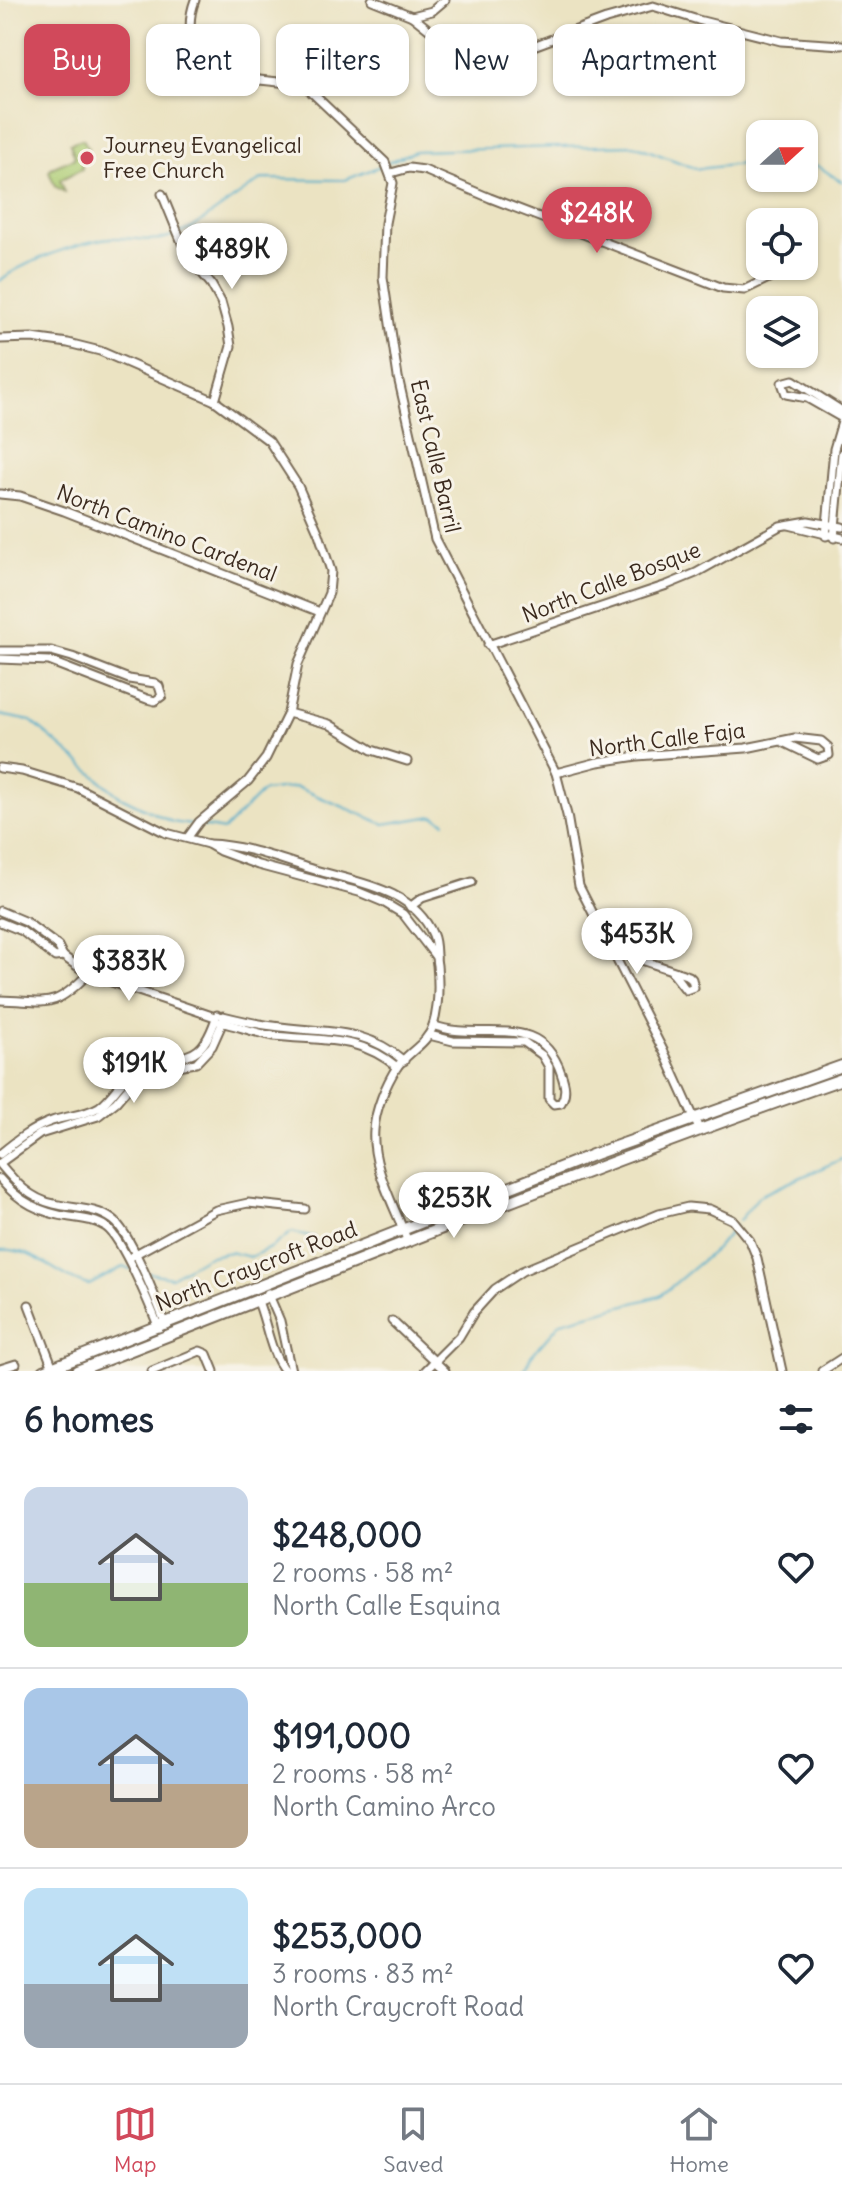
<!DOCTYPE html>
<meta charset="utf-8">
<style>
:root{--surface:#fff;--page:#f6f6f7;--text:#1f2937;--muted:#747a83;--line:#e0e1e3;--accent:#d1495b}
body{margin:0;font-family:Delius,sans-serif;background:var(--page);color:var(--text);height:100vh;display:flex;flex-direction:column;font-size:30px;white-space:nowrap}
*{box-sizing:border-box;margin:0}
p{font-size:26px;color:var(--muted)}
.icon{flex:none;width:44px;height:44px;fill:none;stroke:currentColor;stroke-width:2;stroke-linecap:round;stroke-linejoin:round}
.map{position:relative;height:1371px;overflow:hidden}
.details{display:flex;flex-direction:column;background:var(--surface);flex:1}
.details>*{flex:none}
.banner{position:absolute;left:24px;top:24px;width:794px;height:72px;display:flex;gap:16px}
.needle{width:52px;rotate:69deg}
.fabs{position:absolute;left:746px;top:120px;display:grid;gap:16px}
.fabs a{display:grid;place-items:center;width:72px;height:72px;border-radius:16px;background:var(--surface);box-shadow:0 2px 6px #0004;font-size:40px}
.price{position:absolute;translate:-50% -68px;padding:0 18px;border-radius:28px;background:#fff;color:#222;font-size:26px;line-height:52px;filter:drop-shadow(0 2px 4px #0008)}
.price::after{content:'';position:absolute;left:50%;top:48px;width:24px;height:18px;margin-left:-12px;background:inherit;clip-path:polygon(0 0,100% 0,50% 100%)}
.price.active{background:var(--accent);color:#fff}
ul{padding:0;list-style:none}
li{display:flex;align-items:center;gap:24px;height:200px;padding:0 24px}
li+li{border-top:2px solid var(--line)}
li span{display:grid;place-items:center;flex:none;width:224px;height:160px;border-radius:16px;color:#555}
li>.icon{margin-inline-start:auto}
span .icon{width:96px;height:96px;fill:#fffc;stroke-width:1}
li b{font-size:34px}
h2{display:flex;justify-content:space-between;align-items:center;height:96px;padding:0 24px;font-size:34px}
.chip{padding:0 28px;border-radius:16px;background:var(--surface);box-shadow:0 2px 6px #0004;font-size:28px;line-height:72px}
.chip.active{background:var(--accent);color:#fff}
.menu{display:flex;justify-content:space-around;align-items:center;height:112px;border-top:2px solid var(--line);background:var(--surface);font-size:22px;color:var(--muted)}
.menu a{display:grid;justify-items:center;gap:4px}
.menu .active{color:var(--accent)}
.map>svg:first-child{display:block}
.green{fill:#afce76;stroke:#757c4a;stroke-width:2}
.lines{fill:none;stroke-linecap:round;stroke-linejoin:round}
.stream{stroke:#4babca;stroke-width:2}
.street-casing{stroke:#796b57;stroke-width:11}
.secondary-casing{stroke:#796b57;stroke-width:14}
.street{stroke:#fff;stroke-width:7}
.secondary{stroke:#fff;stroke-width:10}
.poi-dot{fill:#d1495b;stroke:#f7f3e8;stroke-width:3}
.labels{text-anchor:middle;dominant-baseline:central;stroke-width:6;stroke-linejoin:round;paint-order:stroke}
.poi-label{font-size:22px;fill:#3b2a1e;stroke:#f7f3e8;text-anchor:start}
.street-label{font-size:22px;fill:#3b2a1e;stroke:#f7f3e8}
</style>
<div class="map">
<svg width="842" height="1371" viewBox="0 0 842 1371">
<rect width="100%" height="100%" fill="#f7f3e8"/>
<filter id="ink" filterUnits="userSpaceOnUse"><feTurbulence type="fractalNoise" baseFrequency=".0125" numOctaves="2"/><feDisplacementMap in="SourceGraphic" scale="16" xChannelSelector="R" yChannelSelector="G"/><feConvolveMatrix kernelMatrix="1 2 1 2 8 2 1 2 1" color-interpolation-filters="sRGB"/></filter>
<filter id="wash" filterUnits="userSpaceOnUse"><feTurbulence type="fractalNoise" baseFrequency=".006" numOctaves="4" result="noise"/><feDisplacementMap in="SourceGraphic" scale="32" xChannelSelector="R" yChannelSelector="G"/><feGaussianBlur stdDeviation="1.8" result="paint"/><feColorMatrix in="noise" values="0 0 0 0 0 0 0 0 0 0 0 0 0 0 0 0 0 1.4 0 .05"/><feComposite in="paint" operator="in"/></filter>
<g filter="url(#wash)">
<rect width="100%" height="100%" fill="#ebe3c2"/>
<path class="green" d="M83,139l5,9 -6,3v18l-22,11 5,12 -10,-6 -6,-14 2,-4 24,-10 -5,-15z"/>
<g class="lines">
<g class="stream">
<path d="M388,162l27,-11 219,-6 63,24 63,-7"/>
<path d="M804,164l14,2 24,16"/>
<path d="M180,233l12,-5 70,-49 83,1 38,-15"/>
<path d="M0,281c19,-18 85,-41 112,-43 21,-1 42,6 62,-3"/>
<path d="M0,715l31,6 88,75 53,26 19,3"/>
<path d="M201,826l23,4 39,-39 33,-4 88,37 50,-8 11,6"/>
<path d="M739,1221l20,-25 83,-37"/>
<path d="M0,1250c33,-4 58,28 89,35l34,-18 8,2"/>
<path d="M149,1273l22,4 35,-20 24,-5 20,5 22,-10 20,-15 22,5"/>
<path d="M524,1371l7,-15 30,-34 99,-26 57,-48 18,-22"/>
</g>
</g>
</g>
<g filter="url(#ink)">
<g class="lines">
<g class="street-casing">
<g id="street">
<path d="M195,0c-12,32 -1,56 27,76l76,8 10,5 77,73 8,21 -8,40 -2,54 15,100 37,162 121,234 11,42 12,71 87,170 33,73"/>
<path d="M372,0l40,16 35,28 36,9 26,2 97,-36 47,-13 45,14 83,21 61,4"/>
<path d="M412,16l20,-5 13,-11"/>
<path d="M391,173l18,-5 15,2 66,28 233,90 21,2 47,-23"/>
<path d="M162,194l25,61 24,29 10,18 7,25 3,19 -16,55"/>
<path d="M791,266l5,4 9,-2 3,-9 -4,-5"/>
<path d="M0,339l32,-1 36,5 32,8 115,50 54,40 29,45 21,48 12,37 -2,22 -31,71 -10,49 -22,45 -18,23 -49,41 -11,15"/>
<path d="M842,411l-49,-31 -11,3 4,11 21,4 35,20"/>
<path d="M0,494l20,2 44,15 256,101"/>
<path d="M789,525l53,13"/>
<path d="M826,536l8,-87 8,-27"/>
<path d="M834,538l8,-85"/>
<path d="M488,645l179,-60 29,-12 84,-47 28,-5 34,6"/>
<path d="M0,651h51l21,6 57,22 26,4 4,3 3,10 -7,5 -8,-2 -98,-38 -49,-2"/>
<path d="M288,713l41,11 43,26 35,11"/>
<path d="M0,768l22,3 56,17 88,45 42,11 12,7 38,14 101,27 24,10 20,12 33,43"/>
<path d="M556,773l42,-11 39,-6 109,-8 49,-10 26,3 7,6 1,8 -11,4 -35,-17"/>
<path d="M208,844c37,1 71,15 107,26 41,12 99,19 118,65 4,9 2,21 4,30 2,21 2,41 -4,61 -6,18 -25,26 -36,41 -11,17 -22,43 -23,63 -3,37 21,76 33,110"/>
<path d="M410,907l12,-9 50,-16"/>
<path d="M0,911l26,11 32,24 5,10 25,18 124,42"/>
<path d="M0,922l22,9 33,26 8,-1"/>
<path d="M612,950l77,26 3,3 2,8 -8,3 -14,-18"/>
<path d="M0,1000c48,1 52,11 88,-26"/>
<path d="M223,1016c16,4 33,8 50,10 50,8 89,-1 131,35"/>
<path d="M220,1022c18,4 36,11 54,14 47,5 85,-1 123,31"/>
<path d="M429,1035l24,6 71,1 18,13 7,12v32l5,5 7,-1c6,-10 4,-19 0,-30 -22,-65 -82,-29 -128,-48"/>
<path d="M0,1154c16,-13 32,-26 52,-33 15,-5 34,-6 47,-14 15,-10 23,-31 39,-39 44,-20 61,4 79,-53"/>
<path d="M0,1163l40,-29 58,-18 18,-14 21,-25 22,-8 37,-6 16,-17 13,-29"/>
<path d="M0,1164c15,18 30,35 54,40 20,5 42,3 59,16 18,13 44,82 53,105"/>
<path d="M0,1179c19,23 41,34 70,38 13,2 26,3 36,10 16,11 45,81 53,101"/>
<path d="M132,1256l84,-46 32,-7 57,6"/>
<path d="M268,1293l12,28 11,50"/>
<path d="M257,1299c10,23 12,53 28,72"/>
<path d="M29,1305l24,63"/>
<path d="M392,1321l53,50"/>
<path d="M0,1369l16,-5"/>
<path d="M152,1371l48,-20 7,3 7,17"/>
<path d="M425,1371l34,-34 15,-25 21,-23 27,-18 137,-57 29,-7 21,2 24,11 17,21 7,17 25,113"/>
<path d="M822,1371l20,-13"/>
</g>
</g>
<g class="secondary-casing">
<g id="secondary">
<path d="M44,1371l551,-217 247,-88"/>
<path d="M77,1371c255,-99 507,-202 765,-292"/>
</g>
</g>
<use href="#street" class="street"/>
<use href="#secondary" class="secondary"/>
</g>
</g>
<circle class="poi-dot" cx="87" cy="158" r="8"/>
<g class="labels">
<g class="poi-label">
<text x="103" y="145">Journey Evangelical<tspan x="103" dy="25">Free Church</tspan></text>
</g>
<g class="street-label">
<text transform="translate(436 456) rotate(77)">East Calle Barril</text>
<text transform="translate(167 533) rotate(21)">North Camino Cardenal</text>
<text transform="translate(611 582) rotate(-21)">North Calle Bosque</text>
<text transform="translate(667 739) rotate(-7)">North Calle Faja</text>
<text transform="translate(256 1266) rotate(-21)">North Craycroft Road</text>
</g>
</g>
</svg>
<div class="fabs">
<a><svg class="needle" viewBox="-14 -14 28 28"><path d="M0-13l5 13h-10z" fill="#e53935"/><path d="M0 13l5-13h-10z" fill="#747a83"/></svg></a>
<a><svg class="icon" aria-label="locate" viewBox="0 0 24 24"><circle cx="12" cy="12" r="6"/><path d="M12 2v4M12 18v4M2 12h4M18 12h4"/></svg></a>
<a><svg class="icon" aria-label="layers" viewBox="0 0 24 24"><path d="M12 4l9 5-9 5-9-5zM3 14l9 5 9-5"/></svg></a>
</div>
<b class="price active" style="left:597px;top:255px">$248K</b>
<b class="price" style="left:232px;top:291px">$489K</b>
<b class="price" style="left:637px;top:976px">$453K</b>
<b class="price" style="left:129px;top:1003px">$383K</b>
<b class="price" style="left:134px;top:1105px">$191K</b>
<b class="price" style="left:454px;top:1240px">$253K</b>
<div class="banner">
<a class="chip active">Buy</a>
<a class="chip">Rent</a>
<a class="chip">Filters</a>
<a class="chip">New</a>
<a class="chip">Apartment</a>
</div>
</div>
<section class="details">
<h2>6 homes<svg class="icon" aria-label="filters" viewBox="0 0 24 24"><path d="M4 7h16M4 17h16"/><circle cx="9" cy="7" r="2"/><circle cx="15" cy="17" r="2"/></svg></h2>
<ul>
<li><span style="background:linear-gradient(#c9d6e8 60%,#8fb573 0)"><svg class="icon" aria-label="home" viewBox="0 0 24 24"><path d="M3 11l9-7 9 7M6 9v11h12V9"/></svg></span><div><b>$248,000</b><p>2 rooms · 58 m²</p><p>North Calle Esquina</p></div><svg class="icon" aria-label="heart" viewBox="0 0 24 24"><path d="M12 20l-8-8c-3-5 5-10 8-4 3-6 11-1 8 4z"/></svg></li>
<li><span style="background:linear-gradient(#a9c7e8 60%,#b9a48a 0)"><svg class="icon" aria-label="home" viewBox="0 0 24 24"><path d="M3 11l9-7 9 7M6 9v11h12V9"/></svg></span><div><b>$191,000</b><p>2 rooms · 58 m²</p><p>North Camino Arco</p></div><svg class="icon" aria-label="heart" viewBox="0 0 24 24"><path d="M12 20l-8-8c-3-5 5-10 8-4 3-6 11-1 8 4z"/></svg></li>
<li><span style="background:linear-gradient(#bfe0f5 60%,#9aa5b1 0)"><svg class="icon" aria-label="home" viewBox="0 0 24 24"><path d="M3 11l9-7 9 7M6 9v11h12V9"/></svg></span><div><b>$253,000</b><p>3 rooms · 83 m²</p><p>North Craycroft Road</p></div><svg class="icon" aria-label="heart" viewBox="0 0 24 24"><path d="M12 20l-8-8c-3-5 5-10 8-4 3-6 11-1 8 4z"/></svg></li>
</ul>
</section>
<nav class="menu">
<a class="active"><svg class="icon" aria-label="map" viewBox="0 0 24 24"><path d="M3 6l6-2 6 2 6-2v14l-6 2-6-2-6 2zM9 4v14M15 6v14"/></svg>Map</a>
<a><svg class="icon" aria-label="saved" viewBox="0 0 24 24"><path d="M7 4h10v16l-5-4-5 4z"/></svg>Saved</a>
<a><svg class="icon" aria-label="home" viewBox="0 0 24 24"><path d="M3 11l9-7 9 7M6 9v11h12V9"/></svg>Home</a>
</nav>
